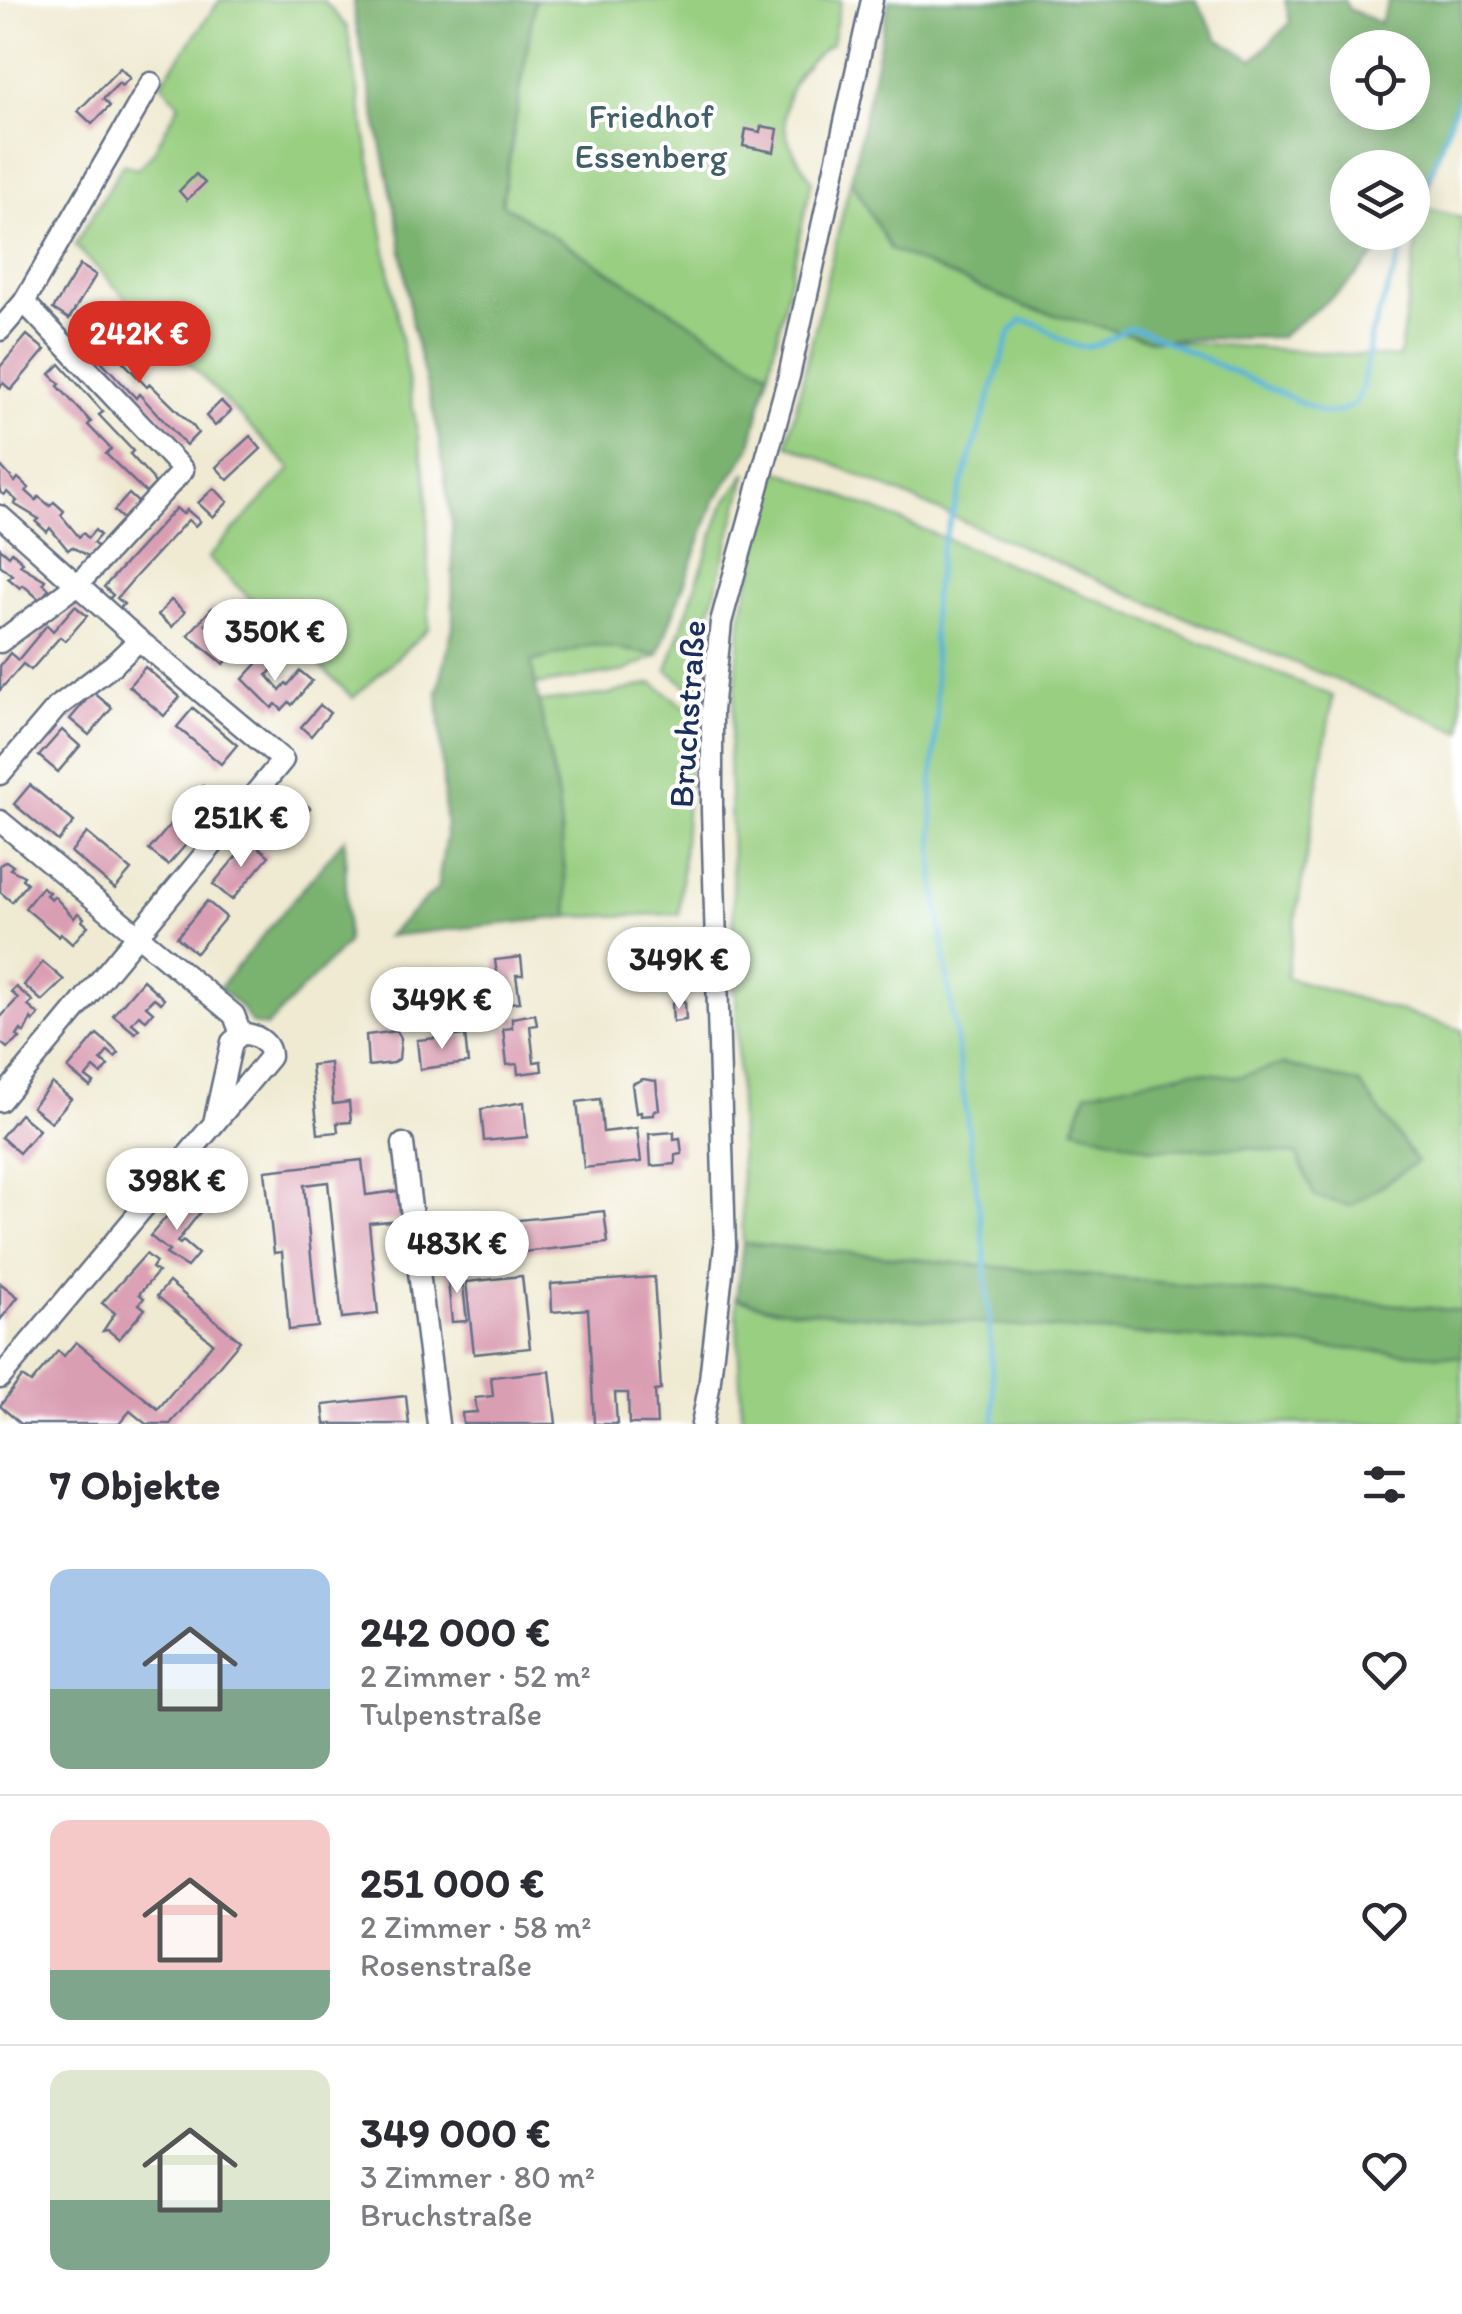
<!DOCTYPE html>
<html lang="de">
<meta charset="utf-8">
<style>
:root{--surface:#fff;--page:#f2f2f3;--text:#2b2b33;--muted:#7c7c81;--line:#e1e1e2;--accent:#d93025}
body{margin:0;font-family:Itim,sans-serif;background:var(--page);color:var(--text);height:100vh;display:flex;flex-direction:column;font-size:38px;white-space:nowrap}
*{box-sizing:border-box;margin:0}
p{font-size:32px;color:var(--muted)}
.icon{flex:none;width:55px;height:55px;fill:none;stroke:currentColor;stroke-width:2;stroke-linecap:round;stroke-linejoin:round}
.map{position:relative;height:1424px;overflow:hidden}
.panel{display:flex;flex-direction:column;background:var(--surface);flex:1}
.panel>*{flex:none}
.fabs{position:absolute;left:1330px;top:30px;display:grid;gap:20px}
.fabs a{display:grid;place-items:center;width:100px;height:100px;border-radius:50%;background:var(--surface);box-shadow:0 5px 25px #0003;font-size:50px}
.price{position:absolute;translate:-50% -85px;padding:0 22px;border-radius:35px;background:#fff;color:#222;font-size:32px;line-height:65px;filter:drop-shadow(0 2px 5px #0008)}
.price::after{content:'';position:absolute;left:50%;top:60px;width:30px;height:22px;margin-left:-15px;background:inherit;clip-path:polygon(0 0,100% 0,50% 100%)}
.price.selected{background:var(--accent);color:#fff}
ul{padding:0;list-style:none}
li{display:flex;align-items:center;gap:30px;height:250px;padding:0 50px}
li+li{border-top:2px solid var(--line)}
li span{display:grid;place-items:center;flex:none;width:280px;height:200px;border-radius:20px;color:#555}
li>.icon{margin-inline-start:auto}
span .icon{width:120px;height:120px;fill:#fffc;stroke-width:1}
li b{font-size:42px}
h2{display:flex;justify-content:space-between;align-items:center;height:120px;padding:0 50px;font-size:42px}
.map>svg:first-child{display:block}
.green{fill:#99cf81;stroke:#5a7f70;stroke-width:2.5}
.forest{fill:#7ab26f;stroke:#4a7066;stroke-width:2.5;fill-rule:evenodd}
.lines{fill:none;stroke-linecap:round;stroke-linejoin:round}
.stream{stroke:#5cb5d9;stroke-width:5}
.building{fill:#da9eb3}
.minor-casing{stroke:#657086;stroke-width:25}
.minor{stroke:#fff;stroke-width:20}
.labels{text-anchor:middle;dominant-baseline:central;stroke-width:8;stroke-linejoin:round;paint-order:stroke}
.park-label{font-size:35px;fill:#415f68;stroke:#fff}
.street-label{font-size:35px;fill:#1b2f5e;stroke:#fff}
</style>
<div class="map">
<svg width="1462" height="1424" viewBox="0 0 1462 1424">
<rect width="100%" height="100%" fill="#fff"/>
<filter id="ink" filterUnits="userSpaceOnUse"><feTurbulence type="fractalNoise" baseFrequency=".01" numOctaves="2"/><feDisplacementMap in="SourceGraphic" scale="20" xChannelSelector="R" yChannelSelector="G"/><feConvolveMatrix kernelMatrix="1 2 1 2 8 2 1 2 1" color-interpolation-filters="sRGB"/></filter>
<filter id="wash" filterUnits="userSpaceOnUse"><feTurbulence type="fractalNoise" baseFrequency=".0048" numOctaves="4" result="noise"/><feDisplacementMap in="SourceGraphic" scale="40" xChannelSelector="R" yChannelSelector="G"/><feGaussianBlur stdDeviation="2.25" result="paint"/><feColorMatrix in="noise" values="0 0 0 0 0 0 0 0 0 0 0 0 0 0 0 0 0 1.4 0 .05"/><feComposite in="paint" operator="in"/></filter>
<g filter="url(#wash)">
<rect width="100%" height="100%" fill="#efead1"/>
<g class="green">
<path d="M220,0h103l24,27 80,461 2,140 -76,70 -145,-140 83,-89 -216,-224 48,-81 14,5 16,-16 26,-49 -18,-21z"/>
<path d="M535,0h306l-9,43c-31,21 -57,56 -44,96 5,14 16,29 24,42l-43,191 -267,-168z"/>
<path d="M851,179l40,71 259,90 249,18 23,-151 40,11v514l-300,-124 -375,-164z"/>
<path d="M777,470l556,226 -47,281 176,53v281l-719,-68 -14,-484 13,-148z"/>
<path d="M747,472l-39,147 -10,75 -31,-24 56,-164z"/>
<path d="M592,645l66,10 -33,16 -90,14 -5,-23z"/>
<path d="M653,683l40,30 -14,201 -110,3 -11,-118 -19,-97 70,-8z"/>
<path d="M736,1298l39,11 687,48v67h-720z"/>
</g>
<g class="forest">
<path d="M354,0h181l-33,204 267,168 -19,77 -36,53 -56,153 -66,-10 -61,17 27,137 11,118 -182,19 50,-47 9,-53 -8,-145 15,-65 -1,-100 -15,-99 -25,-102 -13,-96 -44,-210z"/>
<path d="M889,0h307l22,39 35,21 37,-37 -5,-23h59l5,9 31,14 9,-23h73v82l-40,125 -9,10 -1,-49h-64v64l49,1 -52,54 -65,50 -130,3 -125,-33 -134,-57 -40,-71zM1348,48h64v64h-64z"/>
<path d="M345,838l2,105 -81,84 -14,-3 -11,-17 -22,-19z"/>
<path d="M1283,1064l77,20 57,78 -66,44 -36,-9 -18,-42 -48,-7 -96,1 -79,-21 13,-36 104,-21 48,6z"/>
<path d="M743,1243l719,68v46l-687,-48 -39,-11z"/>
</g>
<g class="lines">
<g class="stream">
<path d="M1412,223l50,-135"/>
<path d="M995,1424l-10,-172 -51,-373 -2,-95 5,-70 -5,-106 9,-58 69,-217 11,-12c32,0 41,35 77,23 10,-3 20,-11 30,-16l15,3 181,82 15,-1 16,-8 7,-15 9,-54 38,-103"/>
</g>
</g>
<g id="blocks">
<g class="building">
<path d="M120,68l10,10 -8,8 -3,-3 -16,16 7,7 -18,18 -14,-13z"/>
<path d="M761,126l17,3 -4,23 -31,-6 3,-17 14,3z"/>
<path d="M196,174l9,9 -18,17 -8,-9z"/>
<path d="M80,265l16,10 -27,44 -16,-10z"/>
<path d="M88,325l59,62 3,-3 43,42 5,7 -12,12 -47,-51 -3,4 -59,-63z"/>
<path d="M27,335l18,15 -34,40 -8,-7 -3,4v-20z"/>
<path d="M60,364l43,48 -4,3 34,36 -3,3 22,24 3,6 -9,9 -40,-39 5,-5 -23,-24 3,-3 -33,-36 2,-2 -10,-10z"/>
<path d="M221,401l10,10 -16,15 -9,-10z"/>
<path d="M250,436l11,13 -33,31 -12,-13z"/>
<path d="M0,465l15,17 3,-4 11,10 -3,3 10,9 3,-3 11,9 4,-4 10,9 -3,4 18,22 4,-4 5,5 7,-8 5,5 -7,8 5,4 -8,10 -18,-10 -4,3 -18,-22 -3,4 -11,-10 3,-3 -25,-15 3,-3 -10,-9 -3,3 -4,-3z"/>
<path d="M214,488l14,14 -15,15 -15,-14z"/>
<path d="M129,494l11,10 -15,17 -11,-10z"/>
<path d="M176,508l7,6 4,-4 13,11 -5,5 -7,-6 -51,55 -20,23 7,6 -5,5 -10,-10 4,-4 -9,-8z"/>
<path d="M0,548l9,8 3,-4 11,10 -3,3 25,15 -2,3 6,6 -9,11 -17,-15 -3,3 -12,-10 4,-3 -12,-10z"/>
<path d="M171,600l14,12 -13,15 -14,-12z"/>
<path d="M75,606l12,10 -22,25 -5,-4 -29,33 -8,-6 -23,26v-24l10,-13 8,7 29,-35 6,6z"/>
<path d="M212,608l4,4 -11,12 9,7 6,-7 8,7 -5,7 8,8 6,-7 5,3 -18,22 -36,-29z"/>
<path d="M267,653l11,10 -11,12 13,15 6,-7 2,2 12,-14 12,10 -20,24 -3,-3 -7,8 -6,-6 -4,4 -29,-29z"/>
<path d="M145,667l35,30 -16,19 -35,-30z"/>
<path d="M93,692l19,16 -23,27 -19,-16z"/>
<path d="M320,705l10,8 -19,23 -10,-9z"/>
<path d="M193,708l44,37 -16,19 -44,-37z"/>
<path d="M62,730l18,16 -22,26 -19,-16z"/>
<path d="M30,785l44,37 -16,19 -44,-37z"/>
<path d="M203,786l19,16 -22,26 -19,-16z"/>
<path d="M291,792l19,16 -30,35 -19,-16z"/>
<path d="M172,823l19,16 -23,26 -19,-15z"/>
<path d="M87,833l44,37 -16,19 -44,-37z"/>
<path d="M250,840l19,16 -37,44 -19,-16z"/>
<path d="M6,861l7,5 -3,3 14,7 -2,3 5,4 -15,19 -12,-10v-27z"/>
<path d="M42,887l7,5 -3,3 5,4 3,-3 20,22 4,-5 6,5 -2,3 6,5 -16,18 -11,-10 -2,3 -34,-29z"/>
<path d="M207,901l19,16 -30,36 -19,-16z"/>
<path d="M521,957l2,18h-7l4,27 -19,2 -6,-44z"/>
<path d="M43,962l21,18 -22,21 -18,-16z"/>
<path d="M143,980l21,19 -3,4 -7,-5 -8,8 7,6 -7,8 -7,-5 -7,8 7,6 -4,4 -22,-18z"/>
<path d="M16,987l17,14 -5,5 11,9 -6,7 -2,-3 -7,14 -3,-3 -4,6 3,2 -13,10 -7,-6v-24l18,-20 -7,-6z"/>
<path d="M685,1001l1,19 -13,2 -1,-19z"/>
<path d="M535,1014l2,11 -7,1 4,36 7,-1 1,10 -24,3 -1,-10 -10,1 -4,-36 9,-1v-10z"/>
<path d="M397,1031l4,7 -2,21 -6,4 -25,3 -2,-31z"/>
<path d="M97,1034l22,19 -4,4 -7,-6 -7,9 7,6 -7,8 -7,-6 -8,9 8,6 -4,4 -22,-18z"/>
<path d="M465,1035l3,28 -48,6 -3,-29z"/>
<path d="M330,1063l3,41 16,-2 2,20 -14,1 1,9 -20,2 -7,-69z"/>
<path d="M643,1079l13,2 3,29 -5,1v4l-13,1v-4l-5,1 -4,-29z"/>
<path d="M52,1083l19,16 -20,23 -19,-15z"/>
<path d="M600,1099l3,33 34,-4 4,34 -57,6 -7,-66z"/>
<path d="M524,1102l3,35 -43,4 -3,-32z"/>
<path d="M20,1114l19,16 -20,23 -18,-16z"/>
<path d="M674,1132v7l6,-1 2,16 -7,1v9l-24,2 -2,-32z"/>
<path d="M362,1160l4,35 32,-4 3,29 -32,3 9,91 -36,4 -14,-136 -24,3 14,142 -29,3 -7,-78 -8,1 -9,-82z"/>
<path d="M179,1202l7,6 4,-5 11,8 -24,31 3,2 3,-3 15,13 -11,13 -21,-13 3,-3 -19,-15z"/>
<path d="M604,1211l4,32 -162,17 -4,-32z"/>
<path d="M146,1254l10,8 -4,6 6,4 -19,22 5,4 -5,6 6,5 -26,30 -11,-9 -5,1 12,-18 -13,-10z"/>
<path d="M461,1270l6,51 -15,1 -5,-51z"/>
<path d="M522,1276l8,72 -56,6 -8,-72z"/>
<path d="M654,1277l7,113 -6,1 2,33h-28l-1,-31h-13l2,31h-23l-6,-115 -36,3 -1,-28z"/>
<path d="M169,1282l71,59 -70,83h-24l-16,-13 -11,13h-98l-21,-18 22,-29 9,6 27,-32 6,5 12,-14 82,67 55,-66 -56,-47z"/>
<path d="M0,1283l18,14 -18,23z"/>
<path d="M550,1371l6,53h-93l-1,-11 15,-1 -2,-14 18,-2 -2,-19z"/>
<path d="M406,1396l3,28h-84l-2,-19z"/>
</g>
</g>
</g>
<g filter="url(#ink)">
<use href="#blocks" fill-opacity="0" stroke="#657086" stroke-width="2.5"/>
<g class="lines">
<g class="minor-casing">
<g id="minor">
<path d="M0,330l24,-28 127,-219"/>
<path d="M0,516l139,124 144,120 -283,341"/>
<path d="M0,642l79,-59 104,-113 -159,-168"/>
<path d="M0,774l57,-67 56,-42 26,-25"/>
<path d="M0,821l234,194 7,19"/>
<path d="M403,1144l35,280"/>
<path d="M0,1378l270,-321c0,-15 -15,-24 -29,-23l-9,8 -18,81"/>
<path d="M702,1424l7,-36 16,-142 -13,-436v-99l9,-89 68,-246 83,-376"/>
</g>
</g>
<use href="#minor" class="minor"/>
</g>
</g>
<g class="labels">
<g class="park-label">
<text x="651" y="116">Friedhof<tspan x="651" dy="40">Essenberg</tspan></text>
</g>
<g class="street-label">
<text transform="translate(687 714) rotate(-86)">Bruchstraße</text>
</g>
</g>
</svg>
<div class="fabs">
<a><svg class="icon" aria-label="locate" viewBox="0 0 24 24"><circle cx="12" cy="12" r="6"/><path d="M12 2v4M12 18v4M2 12h4M18 12h4"/></svg></a>
<a><svg class="icon" aria-label="layers" viewBox="0 0 24 24"><path d="M12 4l9 5-9 5-9-5zM3 14l9 5 9-5"/></svg></a>
</div>
<b class="price selected" style="left:139px;top:386px">242K €</b>
<b class="price" style="left:275px;top:684px">350K €</b>
<b class="price" style="left:241px;top:870px">251K €</b>
<b class="price" style="left:679px;top:1012px">349K €</b>
<b class="price" style="left:442px;top:1052px">349K €</b>
<b class="price" style="left:177px;top:1233px">398K €</b>
<b class="price" style="left:457px;top:1296px">483K €</b>
</div>
<section class="panel">
<h2>7 Objekte<svg class="icon" aria-label="filters" viewBox="0 0 24 24"><path d="M4 7h16M4 17h16"/><circle cx="9" cy="7" r="2"/><circle cx="15" cy="17" r="2"/></svg></h2>
<ul>
<li><span style="background:linear-gradient(#a9c7e8 60%,#7fa58c 0)"><svg class="icon" aria-label="home" viewBox="0 0 24 24"><path d="M3 11l9-7 9 7M6 9v11h12V9"/></svg></span><div><b>242 000 €</b><p>2 Zimmer · 52 m²</p><p>Tulpenstraße</p></div><svg class="icon" aria-label="heart" viewBox="0 0 24 24"><path d="M12 20l-8-8c-3-5 5-10 8-4 3-6 11-1 8 4z"/></svg></li>
<li><span style="background:linear-gradient(#f6c9c9 75%,#7fa58c 0)"><svg class="icon" aria-label="home" viewBox="0 0 24 24"><path d="M3 11l9-7 9 7M6 9v11h12V9"/></svg></span><div><b>251 000 €</b><p>2 Zimmer · 58 m²</p><p>Rosenstraße</p></div><svg class="icon" aria-label="heart" viewBox="0 0 24 24"><path d="M12 20l-8-8c-3-5 5-10 8-4 3-6 11-1 8 4z"/></svg></li>
<li><span style="background:linear-gradient(#dfe7d0 65%,#7fa58c 0)"><svg class="icon" aria-label="home" viewBox="0 0 24 24"><path d="M3 11l9-7 9 7M6 9v11h12V9"/></svg></span><div><b>349 000 €</b><p>3 Zimmer · 80 m²</p><p>Bruchstraße</p></div><svg class="icon" aria-label="heart" viewBox="0 0 24 24"><path d="M12 20l-8-8c-3-5 5-10 8-4 3-6 11-1 8 4z"/></svg></li>
</ul>
</section>
